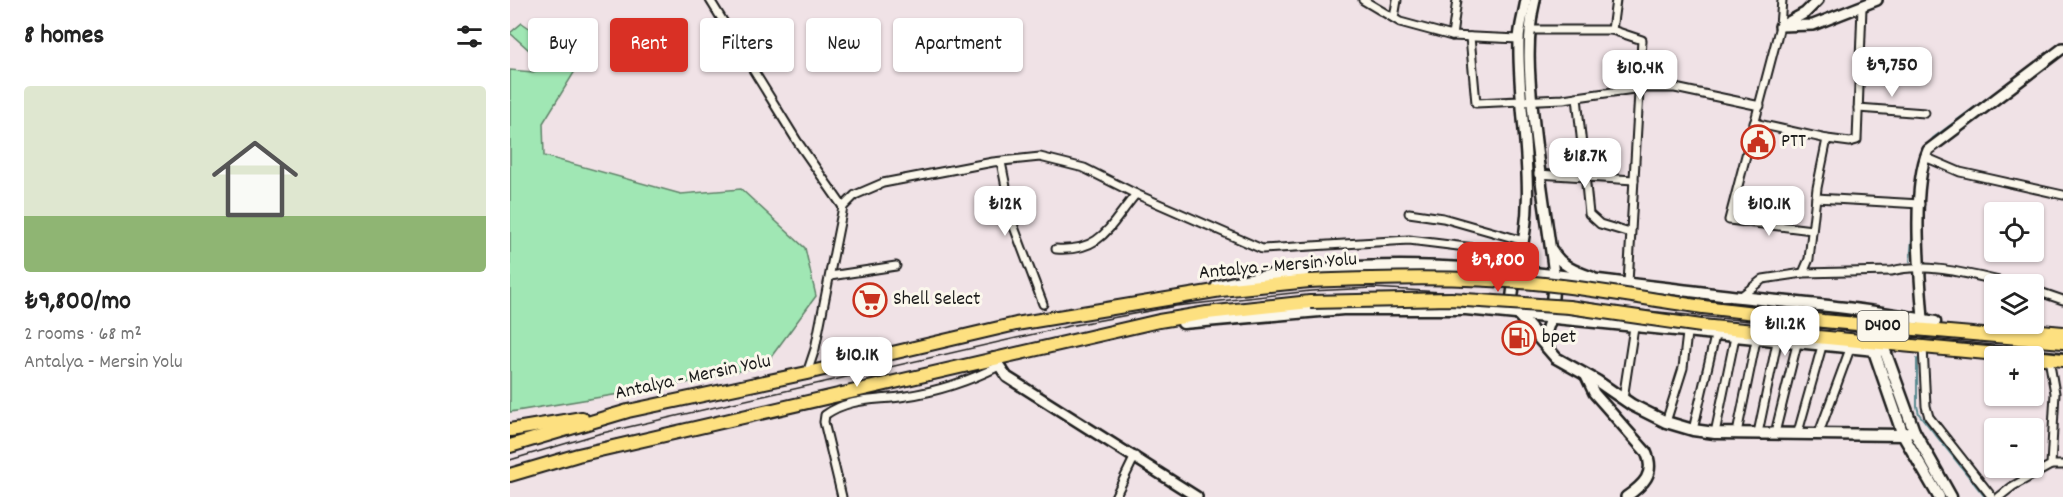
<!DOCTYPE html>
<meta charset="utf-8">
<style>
:root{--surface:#fff;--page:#f6f6f6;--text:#222;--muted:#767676;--line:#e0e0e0;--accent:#d93025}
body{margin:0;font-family:Dekko,sans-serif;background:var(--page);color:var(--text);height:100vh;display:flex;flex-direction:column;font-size:22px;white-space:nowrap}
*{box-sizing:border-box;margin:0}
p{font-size:20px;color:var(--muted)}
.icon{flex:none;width:33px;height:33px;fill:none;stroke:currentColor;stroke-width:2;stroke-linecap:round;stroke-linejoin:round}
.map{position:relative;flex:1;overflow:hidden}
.sheet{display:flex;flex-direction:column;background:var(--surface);width:510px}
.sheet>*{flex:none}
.hud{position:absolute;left:18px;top:18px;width:570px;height:54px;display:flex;gap:12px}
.tools{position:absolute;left:1474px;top:202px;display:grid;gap:12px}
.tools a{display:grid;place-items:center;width:60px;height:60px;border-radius:6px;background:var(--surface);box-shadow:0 2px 4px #0004;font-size:30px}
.price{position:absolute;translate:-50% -51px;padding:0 14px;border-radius:12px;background:#fff;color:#222;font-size:20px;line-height:39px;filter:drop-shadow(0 2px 3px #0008)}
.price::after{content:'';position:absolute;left:50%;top:36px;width:18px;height:14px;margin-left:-9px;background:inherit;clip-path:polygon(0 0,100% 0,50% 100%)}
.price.current{background:var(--accent);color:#fff}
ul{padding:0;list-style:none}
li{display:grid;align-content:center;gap:12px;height:318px;padding:0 24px}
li+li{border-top:2px solid var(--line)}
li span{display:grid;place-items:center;height:186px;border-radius:6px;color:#555}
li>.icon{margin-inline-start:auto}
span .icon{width:108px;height:108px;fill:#fffc;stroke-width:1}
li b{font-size:26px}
h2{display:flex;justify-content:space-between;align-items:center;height:72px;padding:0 24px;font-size:26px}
.tag{padding:0 21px;border-radius:6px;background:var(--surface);box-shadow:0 2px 4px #0004;font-size:21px;line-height:54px}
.tag.current{background:var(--accent);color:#fff}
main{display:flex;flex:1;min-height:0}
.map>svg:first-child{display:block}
.green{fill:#a0e7b4;stroke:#5e8268;stroke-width:1.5}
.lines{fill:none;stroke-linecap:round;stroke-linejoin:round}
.stream{stroke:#5a8a90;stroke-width:2}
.minor-casing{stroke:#1c1c1c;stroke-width:11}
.tertiary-casing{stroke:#1c1c1c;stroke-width:14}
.secondary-casing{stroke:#1c1c1c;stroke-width:15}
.trunk-casing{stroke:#1c1c1c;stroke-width:16}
.minor{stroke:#fbf7ec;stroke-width:7}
.tertiary{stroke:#fbf7ec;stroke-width:9}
.secondary{stroke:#fbf7ec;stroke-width:10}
.trunk{stroke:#fde080;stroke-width:12}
.tram{stroke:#1c1c1c;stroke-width:1.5}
.trunk-bridge-casing{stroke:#1c1c1c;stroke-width:16;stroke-linecap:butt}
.trunk-bridge{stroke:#fde080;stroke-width:12}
.labels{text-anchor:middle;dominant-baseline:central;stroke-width:6;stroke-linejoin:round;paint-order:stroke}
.shield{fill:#fbf7ec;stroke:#5f5e5a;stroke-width:1.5}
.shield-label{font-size:18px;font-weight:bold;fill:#1c1c1c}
.poi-label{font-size:20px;fill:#1c1c1c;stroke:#fbf7ec;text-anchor:start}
.street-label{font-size:20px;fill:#1c1c1c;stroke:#fbf7ec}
</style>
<main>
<section class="sheet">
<h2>8 homes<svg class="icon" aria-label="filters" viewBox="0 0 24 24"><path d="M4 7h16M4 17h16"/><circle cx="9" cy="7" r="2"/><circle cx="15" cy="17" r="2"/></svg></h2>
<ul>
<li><span style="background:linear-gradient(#dfe7d0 70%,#8fb573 0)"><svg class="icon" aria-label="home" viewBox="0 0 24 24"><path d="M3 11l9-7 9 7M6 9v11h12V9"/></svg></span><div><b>₺9,800/mo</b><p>2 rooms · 68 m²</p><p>Antalya - Mersin Yolu</p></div></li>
</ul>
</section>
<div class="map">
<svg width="1553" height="497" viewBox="0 0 1553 497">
<rect width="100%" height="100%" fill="#f0e2e6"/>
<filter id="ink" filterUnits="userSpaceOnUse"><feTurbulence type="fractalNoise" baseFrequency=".0167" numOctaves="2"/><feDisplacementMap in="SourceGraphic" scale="12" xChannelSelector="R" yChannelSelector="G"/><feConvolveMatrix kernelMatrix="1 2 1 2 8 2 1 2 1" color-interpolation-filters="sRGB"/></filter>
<g filter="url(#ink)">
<path class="green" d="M12,23l58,40 -37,60 1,33 137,38 60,-5 64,59 11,48 -51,69 -79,18 -176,29v-342l23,2 15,-5 -38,-34z"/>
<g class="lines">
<g class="stream">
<path d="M1407,173l5,-21 11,-14 130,-96"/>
<path d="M1400,261l4,-44"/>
<path d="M1407,359v47l2,8 66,83"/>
</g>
<g class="minor-casing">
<g id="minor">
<path d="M200,0l87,141 46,66"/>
<path d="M853,0l37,22 52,14 67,3"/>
<path d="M1272,0l-2,26 -51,194 83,10"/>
<path d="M884,18l3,-18"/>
<path d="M1019,30h83l30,10 -14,243"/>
<path d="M1102,30l4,-30"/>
<path d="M942,36l5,-36"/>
<path d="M960,37l6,66 87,-4 78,-11h34l85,18"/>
<path d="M1067,97l12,117 11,10 30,9"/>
<path d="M1348,108l67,5"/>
<path d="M1244,123l73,16 -10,49 -8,71 -6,14"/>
<path d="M1317,139l23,3 7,-2 5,-133"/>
<path d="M1415,157l35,15 103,23"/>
<path d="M491,162l13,65 29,77"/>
<path d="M1028,174l96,6"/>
<path d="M1306,198l104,6"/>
<path d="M899,213l34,5 81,23"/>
<path d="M546,249c46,3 53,-23 80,-55"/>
<path d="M320,276l66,-10"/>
<path d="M1524,290l29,10"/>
<path d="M1230,297l23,-18 40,-6 89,-2c36,-10 88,6 125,14"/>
<path d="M1413,347l3,59 3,11 63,80"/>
<path d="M297,373l8,-24 28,-142 12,-12 28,-12 110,-21 47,-5 44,11 52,26 126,55 147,-9 106,13"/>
<path d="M1113,399l11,-72"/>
<path d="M1156,422l17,-54 4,-35"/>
<path d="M1183,430l22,-94"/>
<path d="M1288,432l24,-86"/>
<path d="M1205,433l20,-96"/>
<path d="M1227,433l19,-93"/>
<path d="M1248,433l19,-91"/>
<path d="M1265,433l22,-89"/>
<path d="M1309,433l31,-84"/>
<path d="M1541,465h12"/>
<path d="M332,497l-18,-75 1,-7c25,-18 53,-14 81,-19 34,-5 63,-15 93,-30"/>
<path d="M605,497l20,-41"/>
<path d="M1489,497l14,-11 38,-21 4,-72 -6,-34"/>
</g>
</g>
<g class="tertiary-casing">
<g id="tertiary">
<path d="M1025,0c-9,37 -6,76 -2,114 5,54 14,106 21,160"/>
<path d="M1273,25l22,-12 13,-13"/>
<path d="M1270,26l33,-1 64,-25"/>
<path d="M1042,250c9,16 23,21 40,27"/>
<path d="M984,269l11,-5 16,-19"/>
<path d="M1006,270c25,-74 1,-153 3,-229 0,-13 5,-28 7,-41"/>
<path d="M1413,319c-3,-42 -12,-131 5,-169l135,-102"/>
<path d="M484,358l13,19 190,120"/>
<path d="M1075,374l9,19 52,59c10,22 -3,33 -20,45"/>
</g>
</g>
<g class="secondary-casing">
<g id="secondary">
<path d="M1005,274l-3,24 5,15 39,45 41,23 35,24 34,17 27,8 22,3 188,2 11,-4"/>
<path d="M707,286c161,-40 336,-11 497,8 73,9 149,13 221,28"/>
<path d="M673,323l160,-14h123l419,42 29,80 37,66"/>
<path d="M1033,341l8,-24 3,-40"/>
<path d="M1364,351l29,84 36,62"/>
</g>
</g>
<g class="trunk-casing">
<g id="trunk">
<path d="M1193,307l120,14 240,21"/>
<path d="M1191,326l328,31"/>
<path d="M1488,327l65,6"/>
<path d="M1524,357l29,3"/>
<path d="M0,430l72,-12"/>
<path d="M0,446l118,-35 179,-38 209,-49 205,-34 88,-9"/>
<path d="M0,475l68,-20 581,-134 48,-8 103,-11"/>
</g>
</g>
<use href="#minor" class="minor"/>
<use href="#tertiary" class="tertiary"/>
<use href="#secondary" class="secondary"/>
<use href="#trunk" class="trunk"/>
<path class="tram" d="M0,460l88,-26 471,-108 107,-20 135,-15 62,-3 103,6 587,58"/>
<g class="trunk-bridge-casing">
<g id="trunk-bridge">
<path d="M799,281c75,-3 150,-5 225,2 57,5 113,16 169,24"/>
<path d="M800,302l141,-3 118,8 132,19"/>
</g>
</g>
<use href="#trunk-bridge" class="trunk-bridge"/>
</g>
</g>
<defs>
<g id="civic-ring" transform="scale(1.725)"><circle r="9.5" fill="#fbf7ec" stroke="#c8321e" stroke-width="1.5"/><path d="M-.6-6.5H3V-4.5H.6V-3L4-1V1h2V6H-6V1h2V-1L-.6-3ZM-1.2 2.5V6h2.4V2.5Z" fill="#c8321e"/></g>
<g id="supermarket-ring" transform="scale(1.725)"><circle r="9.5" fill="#fbf7ec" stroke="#c8321e" stroke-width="1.5"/><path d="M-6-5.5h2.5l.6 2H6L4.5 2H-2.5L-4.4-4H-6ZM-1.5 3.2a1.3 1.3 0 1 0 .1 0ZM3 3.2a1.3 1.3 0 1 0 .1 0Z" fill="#c8321e"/></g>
<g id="fuel-ring" transform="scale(1.725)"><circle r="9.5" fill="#fbf7ec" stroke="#c8321e" stroke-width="1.5"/><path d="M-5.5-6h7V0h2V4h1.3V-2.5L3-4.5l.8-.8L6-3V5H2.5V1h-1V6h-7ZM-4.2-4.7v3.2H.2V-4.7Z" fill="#c8321e"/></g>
</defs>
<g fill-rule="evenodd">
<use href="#civic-ring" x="1248" y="142"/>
<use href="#supermarket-ring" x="360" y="300"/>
<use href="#fuel-ring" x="1009" y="338"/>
</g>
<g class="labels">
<rect class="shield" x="1347.5" y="311" width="51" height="30" rx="4.5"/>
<g class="shield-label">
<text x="1373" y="326">D400</text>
</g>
<g class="poi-label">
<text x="1271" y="142">PTT</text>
<text x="383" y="300">Shell Select</text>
<text x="1032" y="338">bpet</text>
</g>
<g class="street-label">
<text transform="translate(768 267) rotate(-5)">Antalya - Mersin Yolu</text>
<text transform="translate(183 378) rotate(-12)">Antalya - Mersin Yolu</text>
</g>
</g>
</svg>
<div class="tools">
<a><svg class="icon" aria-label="locate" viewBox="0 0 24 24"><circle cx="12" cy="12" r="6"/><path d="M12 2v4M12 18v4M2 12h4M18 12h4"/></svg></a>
<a><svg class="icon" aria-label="layers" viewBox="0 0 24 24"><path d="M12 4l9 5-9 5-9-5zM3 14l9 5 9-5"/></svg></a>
<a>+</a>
<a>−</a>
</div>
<b class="price" style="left:1382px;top:98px">₺9,750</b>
<b class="price" style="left:1130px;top:101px">₺10.4K</b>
<b class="price" style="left:1075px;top:189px">₺18.7K</b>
<b class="price" style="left:495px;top:237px">₺12K</b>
<b class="price" style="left:1259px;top:237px">₺10.1K</b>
<b class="price current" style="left:988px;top:293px">₺9,800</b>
<b class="price" style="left:1275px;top:357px">₺11.2K</b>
<b class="price" style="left:347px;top:388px">₺10.1K</b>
<div class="hud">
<a class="tag">Buy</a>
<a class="tag current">Rent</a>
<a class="tag">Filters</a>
<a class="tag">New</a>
<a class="tag">Apartment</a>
</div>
</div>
</main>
